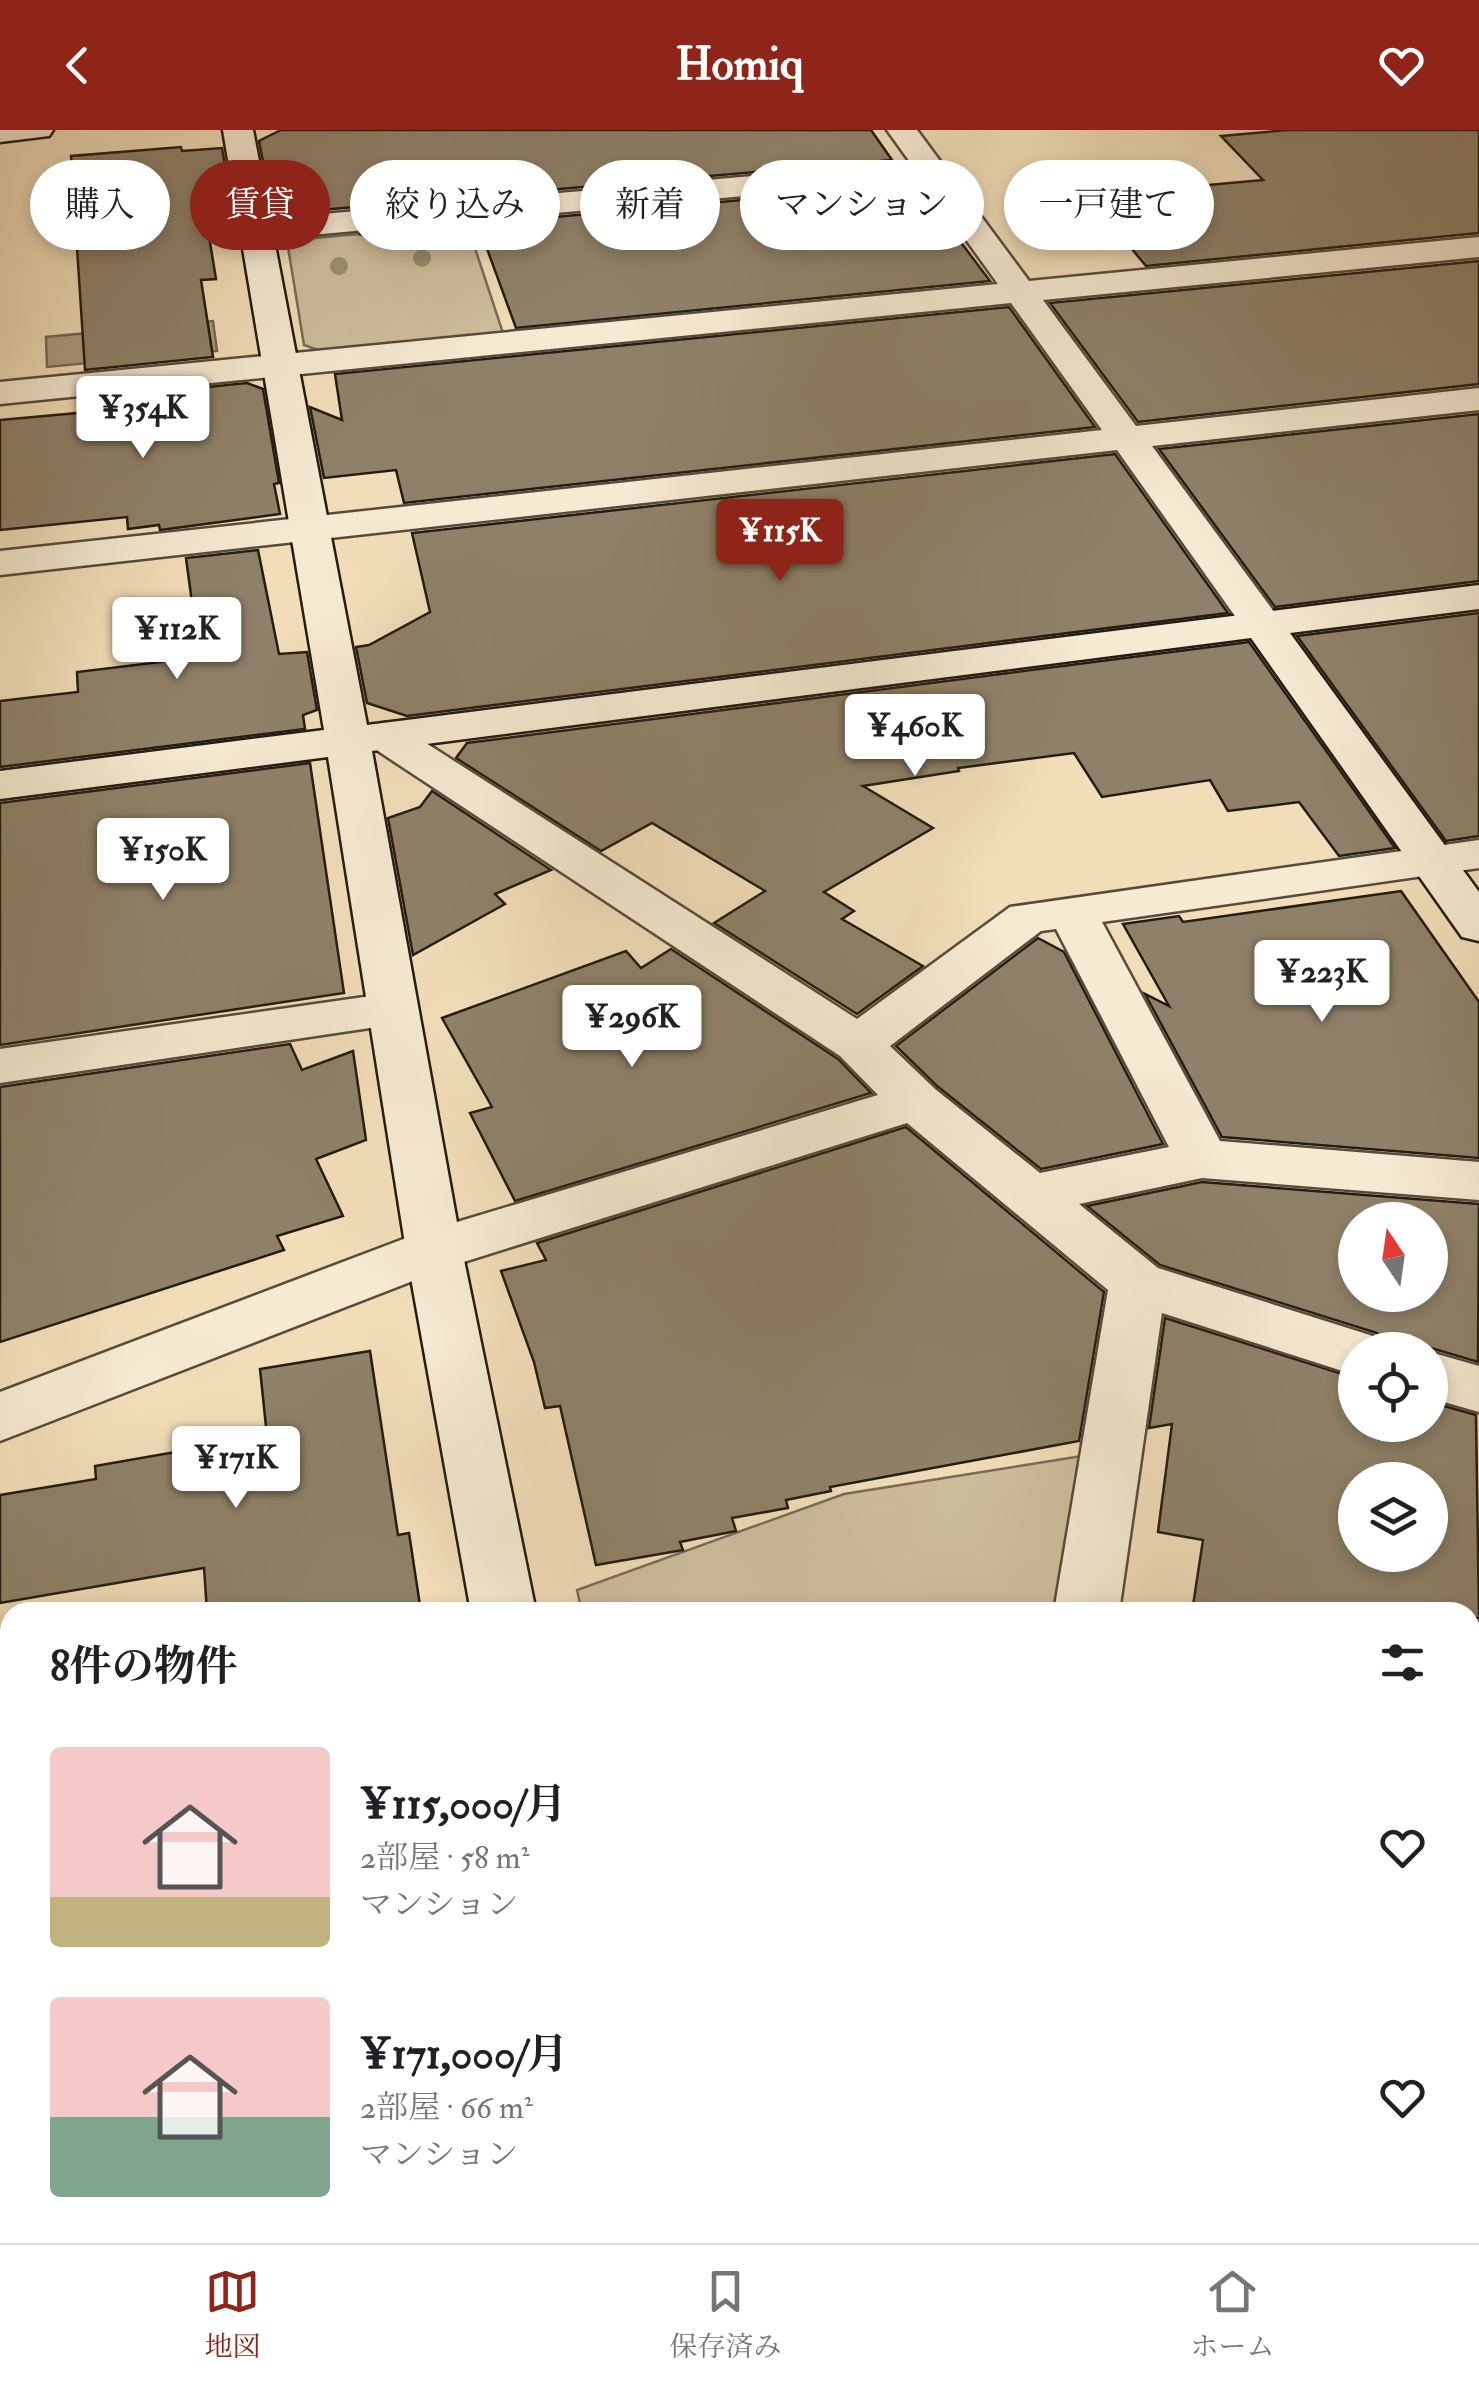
<!DOCTYPE html>
<html lang="ja">
<meta charset="utf-8">
<style>
:root{--surface:#fff;--page:#f6f6f6;--text:#202124;--muted:#757577;--line:#e0e0e0;--accent:#8f2418}
body{margin:0;font-family:"IM FELL Double Pica","Noto Serif JP",serif;background:var(--page);color:var(--text);height:100vh;display:flex;flex-direction:column;font-size:38px;white-space:nowrap}
*{box-sizing:border-box;margin:0}
p{font-size:32px;color:var(--muted)}
.icon{flex:none;width:55px;height:55px;fill:none;stroke:currentColor;stroke-width:2;stroke-linecap:round;stroke-linejoin:round}
.map{position:relative;flex:1;overflow:hidden}
.panel{position:absolute;left:0px;top:1472px;width:1480px;height:642px;display:flex;flex-direction:column;background:var(--surface);border-radius:30px 30px 0 0;box-shadow:0 5px 15px #0003}
.panel>*{flex:none}
.guide{position:absolute;left:30px;top:30px;width:1420px;height:90px;display:flex;gap:20px}
.needle{width:65px;rotate:347deg}
.controls{position:absolute;left:1338px;top:1072px;display:grid;gap:20px}
.controls a{display:grid;place-items:center;width:110px;height:110px;border-radius:50%;background:var(--surface);box-shadow:0 5px 15px #0003;font-size:50px}
.price{position:absolute;translate:-50% -85px;padding:0 22px;border-radius:10px;background:#fff;color:#222;font-size:32px;line-height:65px;filter:drop-shadow(0 2px 5px #0008)}
.price::after{content:'';position:absolute;left:50%;top:60px;width:30px;height:22px;margin-left:-15px;background:inherit;clip-path:polygon(0 0,100% 0,50% 100%)}
.price.on{background:var(--accent);color:#fff}
ul{padding:0;list-style:none}
li{display:flex;align-items:center;gap:30px;height:250px;padding:0 50px}
li span{display:grid;place-items:center;flex:none;width:280px;height:200px;border-radius:10px;color:#555}
li>.icon{margin-inline-start:auto}
span .icon{width:120px;height:120px;fill:#fffc;stroke-width:1}
li b{font-size:42px}
h2{display:flex;justify-content:space-between;align-items:center;height:120px;padding:0 50px;font-size:42px}
.tag{padding:0 35px;border-radius:45px;background:var(--surface);box-shadow:0 5px 15px #0003;font-size:35px;line-height:90px}
.tag.on{background:var(--accent);color:#fff}
header{display:flex;justify-content:space-between;align-items:center;height:130px;padding:0 50px;background:var(--accent);color:#fff;font-size:45px;font-weight:700}
.tab-bar{display:flex;justify-content:space-around;align-items:center;height:140px;border-top:2px solid var(--line);background:var(--surface);font-size:28px;color:var(--muted)}
.tab-bar a{display:grid;justify-items:center;gap:5px}
.tab-bar .on{color:var(--accent)}
.map>svg:first-child{display:block}
.green{fill:#cebd9d;stroke:#796c58;stroke-width:2.5}
.water{fill:#ab9c81;stroke:#756955;stroke-width:2.5}
.building{fill:#8f8169;stroke:#241c13;stroke-width:2.5;fill-rule:evenodd}
.lines{fill:none;stroke-linecap:round;stroke-linejoin:round}
.street-casing{stroke:#574c3c;stroke-width:5}
.secondary-casing{stroke:#241c13;stroke-width:5}
.street{fill:#f6ead2;fill-rule:evenodd}
.secondary{fill:#f6ead2;fill-rule:evenodd}
.tree{fill:#9c8e74}
</style>
<header><svg class="icon" aria-label="back" viewBox="0 0 24 24"><path d="M15 5l-7 7 7 7"/></svg>Homiq<svg class="icon" aria-label="heart" viewBox="0 0 24 24"><path d="M12 20l-8-8c-3-5 5-10 8-4 3-6 11-1 8 4z"/></svg></header>
<div class="map">
<svg width="1479" height="2113" viewBox="0 0 1479 2113">
<rect width="100%" height="100%" fill="#f1deb9"/>
<filter id="stains"><feTurbulence type="fractalNoise" baseFrequency=".002" numOctaves="4"/><feColorMatrix values="0 0 0 0 .2 0 0 0 0 .09 0 0 0 0 .02 0 0 0 .5 -.17"/></filter>
<radialGradient id="worn" r=".72"><stop offset=".6" stop-color="#630" stop-opacity="0"/><stop offset="1" stop-color="#630" stop-opacity=".3"/></radialGradient>
<g class="green">
<path d="M467,94l37,112 -178,17 -22,-8 -16,-98 17,-8z"/>
<path d="M1082,1326l-23,156h-477l-5,-22 267,-96z"/>
</g>
<path class="water" d="M213,191l4,30 -170,16 -1,-30z"/>
<g class="building">
<path d="M281,0h590l21,30 -606,53h-13l-14,-72z"/>
<path d="M1288,0h191v103l-333,33 -58,-70 175,-16 -42,-44z"/>
<path d="M181,17l1,4 40,-3 12,68 -28,2 10,61 -15,1 12,77 -128,13 -14,-214z"/>
<path d="M917,54l73,97 -474,47 -38,-104z"/>
<path d="M439,97l-27,22 -53,-15z"/>
<path d="M1479,131v123l-341,38 -88,-119z"/>
<path d="M1009,177l86,120 -691,76 -8,-33 -72,8 -14,-71 32,13 -7,-46z"/>
<path d="M247,253l16,6 16,94 -5,1 6,30 -120,16 -1,-5 -31,4 -1,-12 -127,13v-110l88,-8 -1,-13z"/>
<path d="M1479,284v167l-204,26 -116,-158z"/>
<path d="M1115,324l113,159 -821,103 -40,-13 -11,-56 13,-2 61,-33 -18,-79z"/>
<path d="M258,420l21,104 28,-2 10,58 -14,5 2,14 -305,38v-66l78,-9 -1,-20 100,-12 -2,-25 21,-3 -10,-74z"/>
<path d="M1479,483v223l-33,5 -149,-205z"/>
<path d="M1249,512l146,206 -56,8 -40,-54 -71,9 -18,-31 -108,17 -28,-44 -116,15 1,3 -96,15 70,42 -109,64 30,19 -12,8 81,47 -66,48 -143,-91 51,-32 -113,-68 -51,28 -145,-93 11,-15z"/>
<path d="M310,633l34,230 -344,52v-242z"/>
<path d="M432,661l119,79 -56,24 10,10 -92,51 -25,-137 32,-11z"/>
<path d="M1401,761l78,111v156l-257,-21 -77,-143 24,12 -46,-82 56,-8 4,6z"/>
<path d="M1038,808l26,14 99,192 -122,25 -104,-83 -41,-40z"/>
<path d="M671,819l167,110 33,34 -356,108 -45,-88 22,-6 -50,-89 184,-67 15,17z"/>
<path d="M290,914l12,26 51,-19 13,89 -50,19 27,57 -66,20 7,14 -284,92v-255z"/>
<path d="M906,997l198,165 -25,149 -249,46 1,4 -45,9 2,8 -56,10 4,13 -56,11 3,8 -87,15 -36,-159 -15,2 -11,-46 -33,-91 45,-11 -9,-17z"/>
<path d="M1202,1052l277,22 -1,158 -47,-14 -44,2 -10,-17 -217,-68 -73,-59zM1355,1090h75v75h-75z"/>
<path d="M1165,1188l190,60v47h75v-23l46,13 3,203h-9v-6h-278l11,-72 -45,-8 14,-108 -23,4zM1355,1350h75v75h-75z"/>
<path d="M370,1221l28,184 11,-2 12,79h-214l-3,-44 -204,35v-108l96,-16 -1,-13 172,-30 -7,-67z"/>
</g>
<g class="lines">
<g class="street-casing">
<g id="street">
<path d="M887,0h30l112,151 450,-44v20l-436,43 93,126 343,-38v22l-327,36 131,178 -6,9 -15,3 -15,-3 -130,-183 -1117,125v-24l1102,-121 -91,-127 -1011,101v-22l998,-98 -75,-104 -668,60 -11,-3 -5,-7 5,-7 11,-3 655,-58z"/>
<path d="M385,593l16,4 456,292 153,-112 469,-67v28l-377,54 118,219 259,21v38l-277,-22 -123,26 79,64 218,69 7,13h-28v25l-193,-62 -43,299h-65l54,-322 -201,-167 -453,142 -454,176v-49l414,-157 464,-140 -38,-39 -471,-311 -6,-9 6,-9zM1056,799l113,218 -129,26 -105,-84 -45,-43 151,-115z"/>
<path d="M392,863l18,5 7,12 -7,12 -410,61v-34z"/>
<path d="M1430,1222l49,14v46l-49,-14z"/>
<rect x="1470" y="1492" width="9" height="56"/>
<path d="M10,1789v70l-10,2v-70z"/>
</g>
</g>
<g class="secondary-casing">
<g id="secondary">
<path d="M0,0h53l-4,6 -49,6z"/>
<path d="M223,0h30l114,595 1112,-140v24l-189,24 189,259v49l-17,-4 -211,-299 -879,113 90,499 74,362h-65l-65,-362 -78,-493 -328,42v-28l324,-41z"/>
<path d="M580,2105h80l1,8h-80z"/>
</g>
</g>
<use href="#street" class="street"/>
<use href="#secondary" class="secondary"/>
</g>
<g class="tree">
<circle cx="422" cy="128" r="9"/>
<circle cx="339" cy="136" r="9"/>
</g>
<rect width="100%" height="100%" filter="url(#stains)"/>
<rect width="100%" height="100%" fill="url(#worn)"/>
</svg>
<div class="controls">
<a><svg class="needle" viewBox="-14 -14 28 28"><path d="M0-13l5 13h-10z" fill="#e53935"/><path d="M0 13l5-13h-10z" fill="#757577"/></svg></a>
<a><svg class="icon" aria-label="locate" viewBox="0 0 24 24"><circle cx="12" cy="12" r="6"/><path d="M12 2v4M12 18v4M2 12h4M18 12h4"/></svg></a>
<a><svg class="icon" aria-label="layers" viewBox="0 0 24 24"><path d="M12 4l9 5-9 5-9-5zM3 14l9 5 9-5"/></svg></a>
</div>
<b class="price" style="left:143px;top:331px">¥354K</b>
<b class="price on" style="left:780px;top:454px">¥115K</b>
<b class="price" style="left:177px;top:552px">¥112K</b>
<b class="price" style="left:915px;top:649px">¥460K</b>
<b class="price" style="left:163px;top:773px">¥150K</b>
<b class="price" style="left:1322px;top:895px">¥223K</b>
<b class="price" style="left:632px;top:940px">¥296K</b>
<b class="price" style="left:236px;top:1381px">¥171K</b>
<div class="guide">
<a class="tag">購入</a>
<a class="tag on">賃貸</a>
<a class="tag">絞り込み</a>
<a class="tag">新着</a>
<a class="tag">マンション</a>
<a class="tag">一戸建て</a>
</div>
<section class="panel">
<h2>8件の物件<svg class="icon" aria-label="filters" viewBox="0 0 24 24"><path d="M4 7h16M4 17h16"/><circle cx="9" cy="7" r="2"/><circle cx="15" cy="17" r="2"/></svg></h2>
<ul>
<li><span style="background:linear-gradient(#f6c9c9 75%,#c2b280 0)"><svg class="icon" aria-label="home" viewBox="0 0 24 24"><path d="M3 11l9-7 9 7M6 9v11h12V9"/></svg></span><div><b>¥115,000/月</b><p>2部屋 · 58 m²</p><p>マンション</p></div><svg class="icon" aria-label="heart" viewBox="0 0 24 24"><path d="M12 20l-8-8c-3-5 5-10 8-4 3-6 11-1 8 4z"/></svg></li>
<li><span style="background:linear-gradient(#f6c9c9 60%,#7fa58c 0)"><svg class="icon" aria-label="home" viewBox="0 0 24 24"><path d="M3 11l9-7 9 7M6 9v11h12V9"/></svg></span><div><b>¥171,000/月</b><p>2部屋 · 66 m²</p><p>マンション</p></div><svg class="icon" aria-label="heart" viewBox="0 0 24 24"><path d="M12 20l-8-8c-3-5 5-10 8-4 3-6 11-1 8 4z"/></svg></li>
</ul>
</section>
</div>
<nav class="tab-bar">
<a class="on"><svg class="icon" aria-label="map" viewBox="0 0 24 24"><path d="M3 6l6-2 6 2 6-2v14l-6 2-6-2-6 2zM9 4v14M15 6v14"/></svg>地図</a>
<a><svg class="icon" aria-label="saved" viewBox="0 0 24 24"><path d="M7 4h10v16l-5-4-5 4z"/></svg>保存済み</a>
<a><svg class="icon" aria-label="home" viewBox="0 0 24 24"><path d="M3 11l9-7 9 7M6 9v11h12V9"/></svg>ホーム</a>
</nav>
